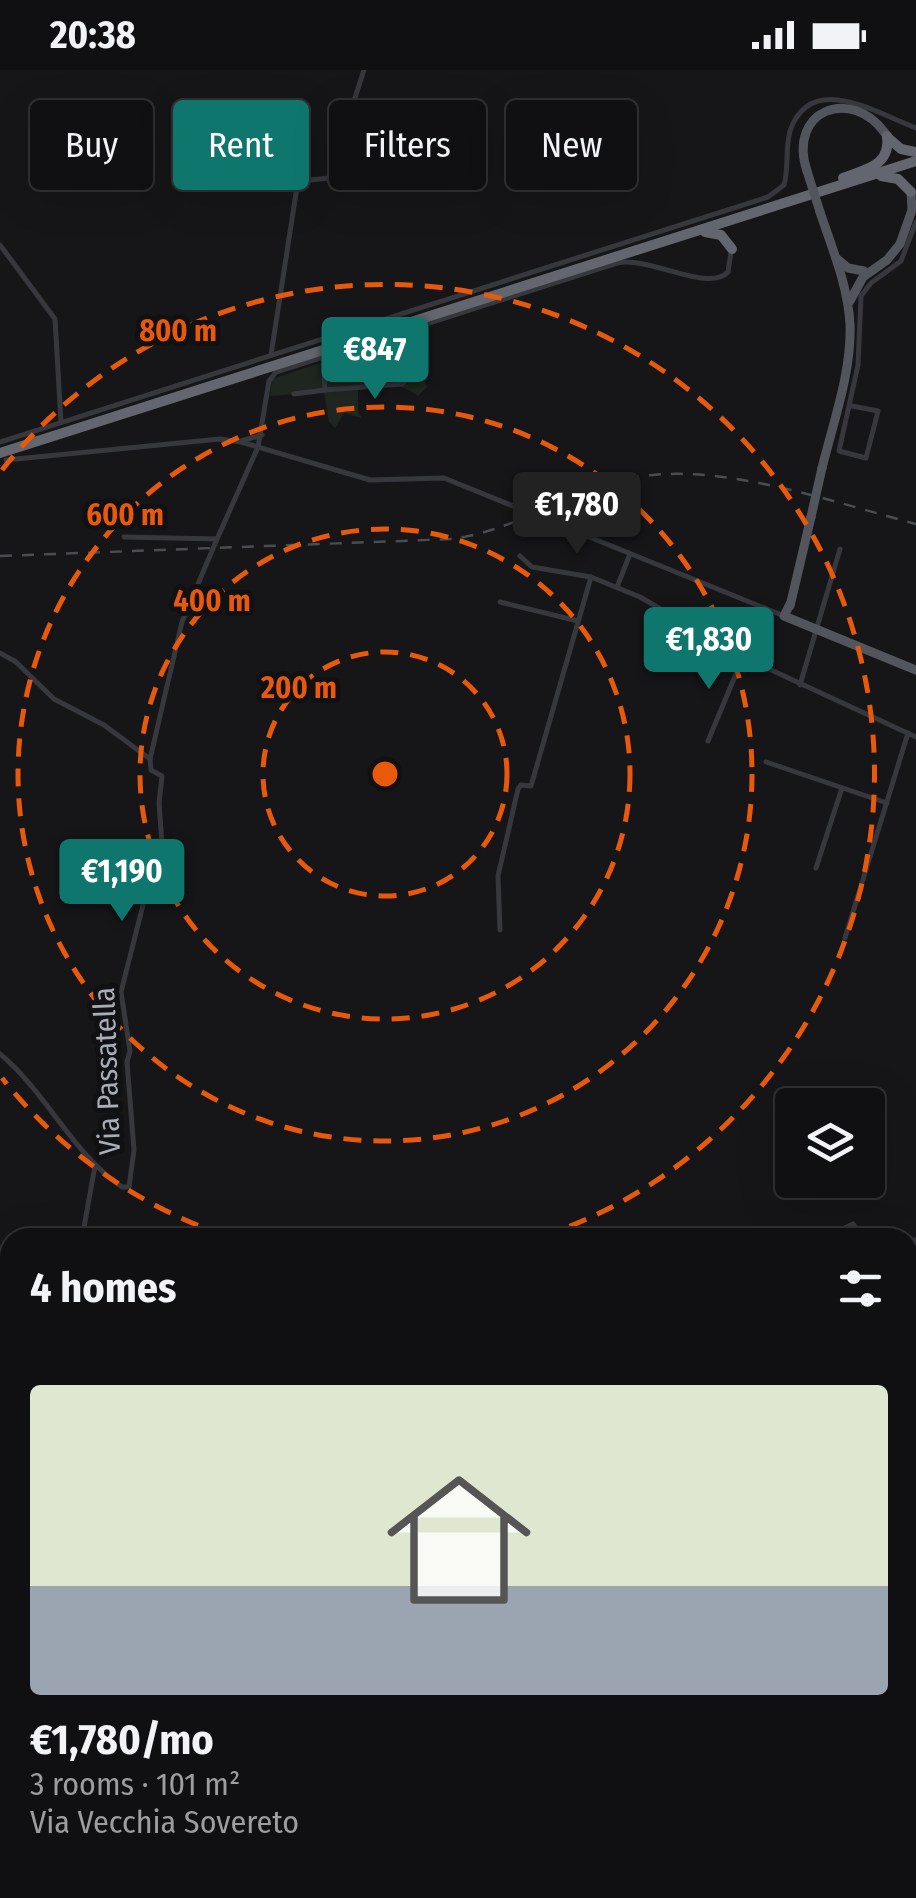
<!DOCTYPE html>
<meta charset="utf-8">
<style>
:root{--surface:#101012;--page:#1e1e20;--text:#f1f3f6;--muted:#9c9d9f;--line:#303032;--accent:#0f766e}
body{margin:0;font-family:"Fira Sans Condensed",sans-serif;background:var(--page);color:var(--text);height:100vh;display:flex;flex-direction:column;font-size:38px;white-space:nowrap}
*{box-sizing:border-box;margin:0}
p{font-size:32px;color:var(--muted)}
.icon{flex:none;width:55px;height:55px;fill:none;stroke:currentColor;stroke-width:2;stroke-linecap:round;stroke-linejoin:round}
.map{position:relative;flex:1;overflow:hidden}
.panel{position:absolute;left:0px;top:1158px;width:918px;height:672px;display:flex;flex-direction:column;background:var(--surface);border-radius:30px 30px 0 0;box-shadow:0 10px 40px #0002,0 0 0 2px var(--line)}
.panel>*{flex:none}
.guide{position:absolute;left:30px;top:30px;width:858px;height:90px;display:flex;gap:20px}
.tools{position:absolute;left:775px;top:1018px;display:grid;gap:20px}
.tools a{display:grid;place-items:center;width:110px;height:110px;border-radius:10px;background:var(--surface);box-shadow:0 10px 40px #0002,0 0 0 2px var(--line);font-size:50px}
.price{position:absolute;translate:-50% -85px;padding:0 22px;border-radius:10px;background:var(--accent);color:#fff;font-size:32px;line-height:65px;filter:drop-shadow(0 2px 5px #0008)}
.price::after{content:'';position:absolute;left:50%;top:60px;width:30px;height:22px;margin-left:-15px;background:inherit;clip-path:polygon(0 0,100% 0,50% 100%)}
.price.selected{background:#222;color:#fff}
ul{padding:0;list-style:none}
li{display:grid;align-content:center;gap:20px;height:530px;padding:0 30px}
li span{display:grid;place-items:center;height:310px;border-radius:10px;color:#555}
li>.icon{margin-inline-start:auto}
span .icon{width:180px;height:180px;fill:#fffc;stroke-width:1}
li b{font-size:42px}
h2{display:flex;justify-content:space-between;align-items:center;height:120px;padding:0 30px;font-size:42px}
.chip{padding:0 35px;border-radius:10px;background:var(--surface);box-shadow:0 10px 40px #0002,0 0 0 2px var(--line);font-size:35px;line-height:90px}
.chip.selected{background:var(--accent);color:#fff}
.status{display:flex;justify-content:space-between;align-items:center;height:70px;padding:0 50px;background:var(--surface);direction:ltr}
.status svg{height:28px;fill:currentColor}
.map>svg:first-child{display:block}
.green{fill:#1e261f}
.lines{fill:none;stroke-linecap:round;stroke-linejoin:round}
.minor{stroke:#37383d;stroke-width:5}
.major{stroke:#53555c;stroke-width:9}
.highway{stroke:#63666e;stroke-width:10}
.rail{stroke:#4a4c52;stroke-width:2.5;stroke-dasharray:12 10;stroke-linecap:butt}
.major-bridge{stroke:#53555c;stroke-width:9}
.ring{fill:none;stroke:#e8590c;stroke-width:5;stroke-dasharray:18 12}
.labels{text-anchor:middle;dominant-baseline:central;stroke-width:10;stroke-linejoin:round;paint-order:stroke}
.street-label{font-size:30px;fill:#a8adb8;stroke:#111113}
.centre{fill:#e8590c;stroke:#111113;stroke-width:5}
.ring-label{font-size:30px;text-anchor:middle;font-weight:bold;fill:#e8590c;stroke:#111113;stroke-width:10;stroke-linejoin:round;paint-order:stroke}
</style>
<div class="status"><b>20:38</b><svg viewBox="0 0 49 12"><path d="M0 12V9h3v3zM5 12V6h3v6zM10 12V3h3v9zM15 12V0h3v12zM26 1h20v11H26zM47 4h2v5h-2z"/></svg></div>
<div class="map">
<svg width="916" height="1828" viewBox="0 0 916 1828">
<rect width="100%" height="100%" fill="#161618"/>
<path class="green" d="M402,266l2,12 7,-1 16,40 -9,9c-19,-15 -37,-11 -60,-10v26l4,6 -18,-5 -9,15 -6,-6 -5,-30 -54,4 2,-17z"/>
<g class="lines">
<g class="minor">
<path d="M0,175l55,74 6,103"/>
<path d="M271,285l26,-168 4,-6 28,-3 35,-108"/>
<path d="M325,320l77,-6 3,-3"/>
<path d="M294,324l31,-4 -2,-33"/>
<path d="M852,336l26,5 -12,47 -27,-7 19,-86 3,-69 10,-13 30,-22 15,-39"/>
<path d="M241,371l21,-6"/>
<path d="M0,372l768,-245 16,-12c5,-17 1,-36 6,-54 21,-61 88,-17 126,-3"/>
<path d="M6,390l214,-21 21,3 129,38 74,-2 340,138"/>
<path d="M124,467l93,2 41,-92 11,-66 7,-9 341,-109c33,-7 91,30 111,9l3,-20"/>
<path d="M520,486l12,11 59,10 49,20 103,60 173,80"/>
<path d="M617,517l13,-33"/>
<path d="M500,532l78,19"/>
<path d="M0,583l16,9 38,37 50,26 46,34"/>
<path d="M800,615l40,-136"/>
<path d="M708,671l35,-84"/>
<path d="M766,692l121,41"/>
<path d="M816,798l26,-80"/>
<path d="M500,860l-2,-54 20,-87 3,-4 10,1 60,-209"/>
<path d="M845,868l63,-205"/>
<path d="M0,984c47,39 72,99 122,133h7l5,-37 -7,-88 3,-11 -9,-59 23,-91 19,-44 -4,-54 3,-27 -11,-6 -1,-11 32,-137 35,-83"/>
<path d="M84,1159l35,9"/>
<path d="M82,1168l13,-72"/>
<path d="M824,1168l29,-14 10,14"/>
<path d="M908,1170h8"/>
<path d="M0,1803l10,-6"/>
</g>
<g class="major">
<path d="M807,101c-20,-61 44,-85 78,-38"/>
<path d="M820,142c12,36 28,74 30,112 2,47 -17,99 -28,144"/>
<path d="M836,188l12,10 16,3"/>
<path d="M850,231l13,-24 24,-17 13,-16 12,-34 -1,-18"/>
<path d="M790,534l-6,12 132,54"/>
<path d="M790,536l21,-89"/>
<path d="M0,1439l10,-3"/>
<path d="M908,1535h8"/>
</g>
<g class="highway">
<path d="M887,67l14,12 15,3"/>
<path d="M881,106l17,3 13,13"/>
<path d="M843,108c23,-9 48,-12 44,-42"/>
<path d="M705,162l16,3 11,14"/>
<path d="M0,383l916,-292"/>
</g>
<path class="rail" d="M0,486l453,-17c62,-9 115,-46 175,-60 85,-20 204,23 288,45"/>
<g class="major-bridge">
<path d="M807,101l13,41"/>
<path d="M811,447l11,-49"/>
</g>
</g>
<g class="ring">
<circle cx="385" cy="704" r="122"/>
<circle cx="385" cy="704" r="245"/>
<circle cx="385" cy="704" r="367"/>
<path d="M226 1166A489 489 0 0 1 2 1008M2 400A489 489 0 1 1 544 1166"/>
</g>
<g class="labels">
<g class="street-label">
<text transform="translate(107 1001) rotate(-92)">Via Passatella</text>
</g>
</g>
<circle cx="385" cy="704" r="15" class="centre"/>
<g class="ring-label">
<text x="178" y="271">800 m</text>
<text x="125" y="455">600 m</text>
<text x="212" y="541">400 m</text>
<text x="299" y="628">200 m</text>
</g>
</svg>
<div class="tools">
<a><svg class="icon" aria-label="layers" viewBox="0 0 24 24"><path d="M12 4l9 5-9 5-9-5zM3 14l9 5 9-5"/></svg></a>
</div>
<b class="price" style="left:375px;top:332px">€847</b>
<b class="price selected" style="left:577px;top:487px">€1,780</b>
<b class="price" style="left:709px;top:622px">€1,830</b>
<b class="price" style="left:122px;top:854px">€1,190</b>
<div class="guide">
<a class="chip">Buy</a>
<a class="chip selected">Rent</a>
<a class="chip">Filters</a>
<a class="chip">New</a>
</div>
<section class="panel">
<h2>4 homes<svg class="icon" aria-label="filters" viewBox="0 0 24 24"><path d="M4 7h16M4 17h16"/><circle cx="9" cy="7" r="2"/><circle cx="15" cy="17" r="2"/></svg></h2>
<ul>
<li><span style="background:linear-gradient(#dfe7d0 65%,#9aa5b1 0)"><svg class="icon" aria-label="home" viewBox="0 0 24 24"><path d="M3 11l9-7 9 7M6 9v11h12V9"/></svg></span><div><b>€1,780/mo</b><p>3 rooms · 101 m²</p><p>Via Vecchia Sovereto</p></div></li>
</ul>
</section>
</div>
